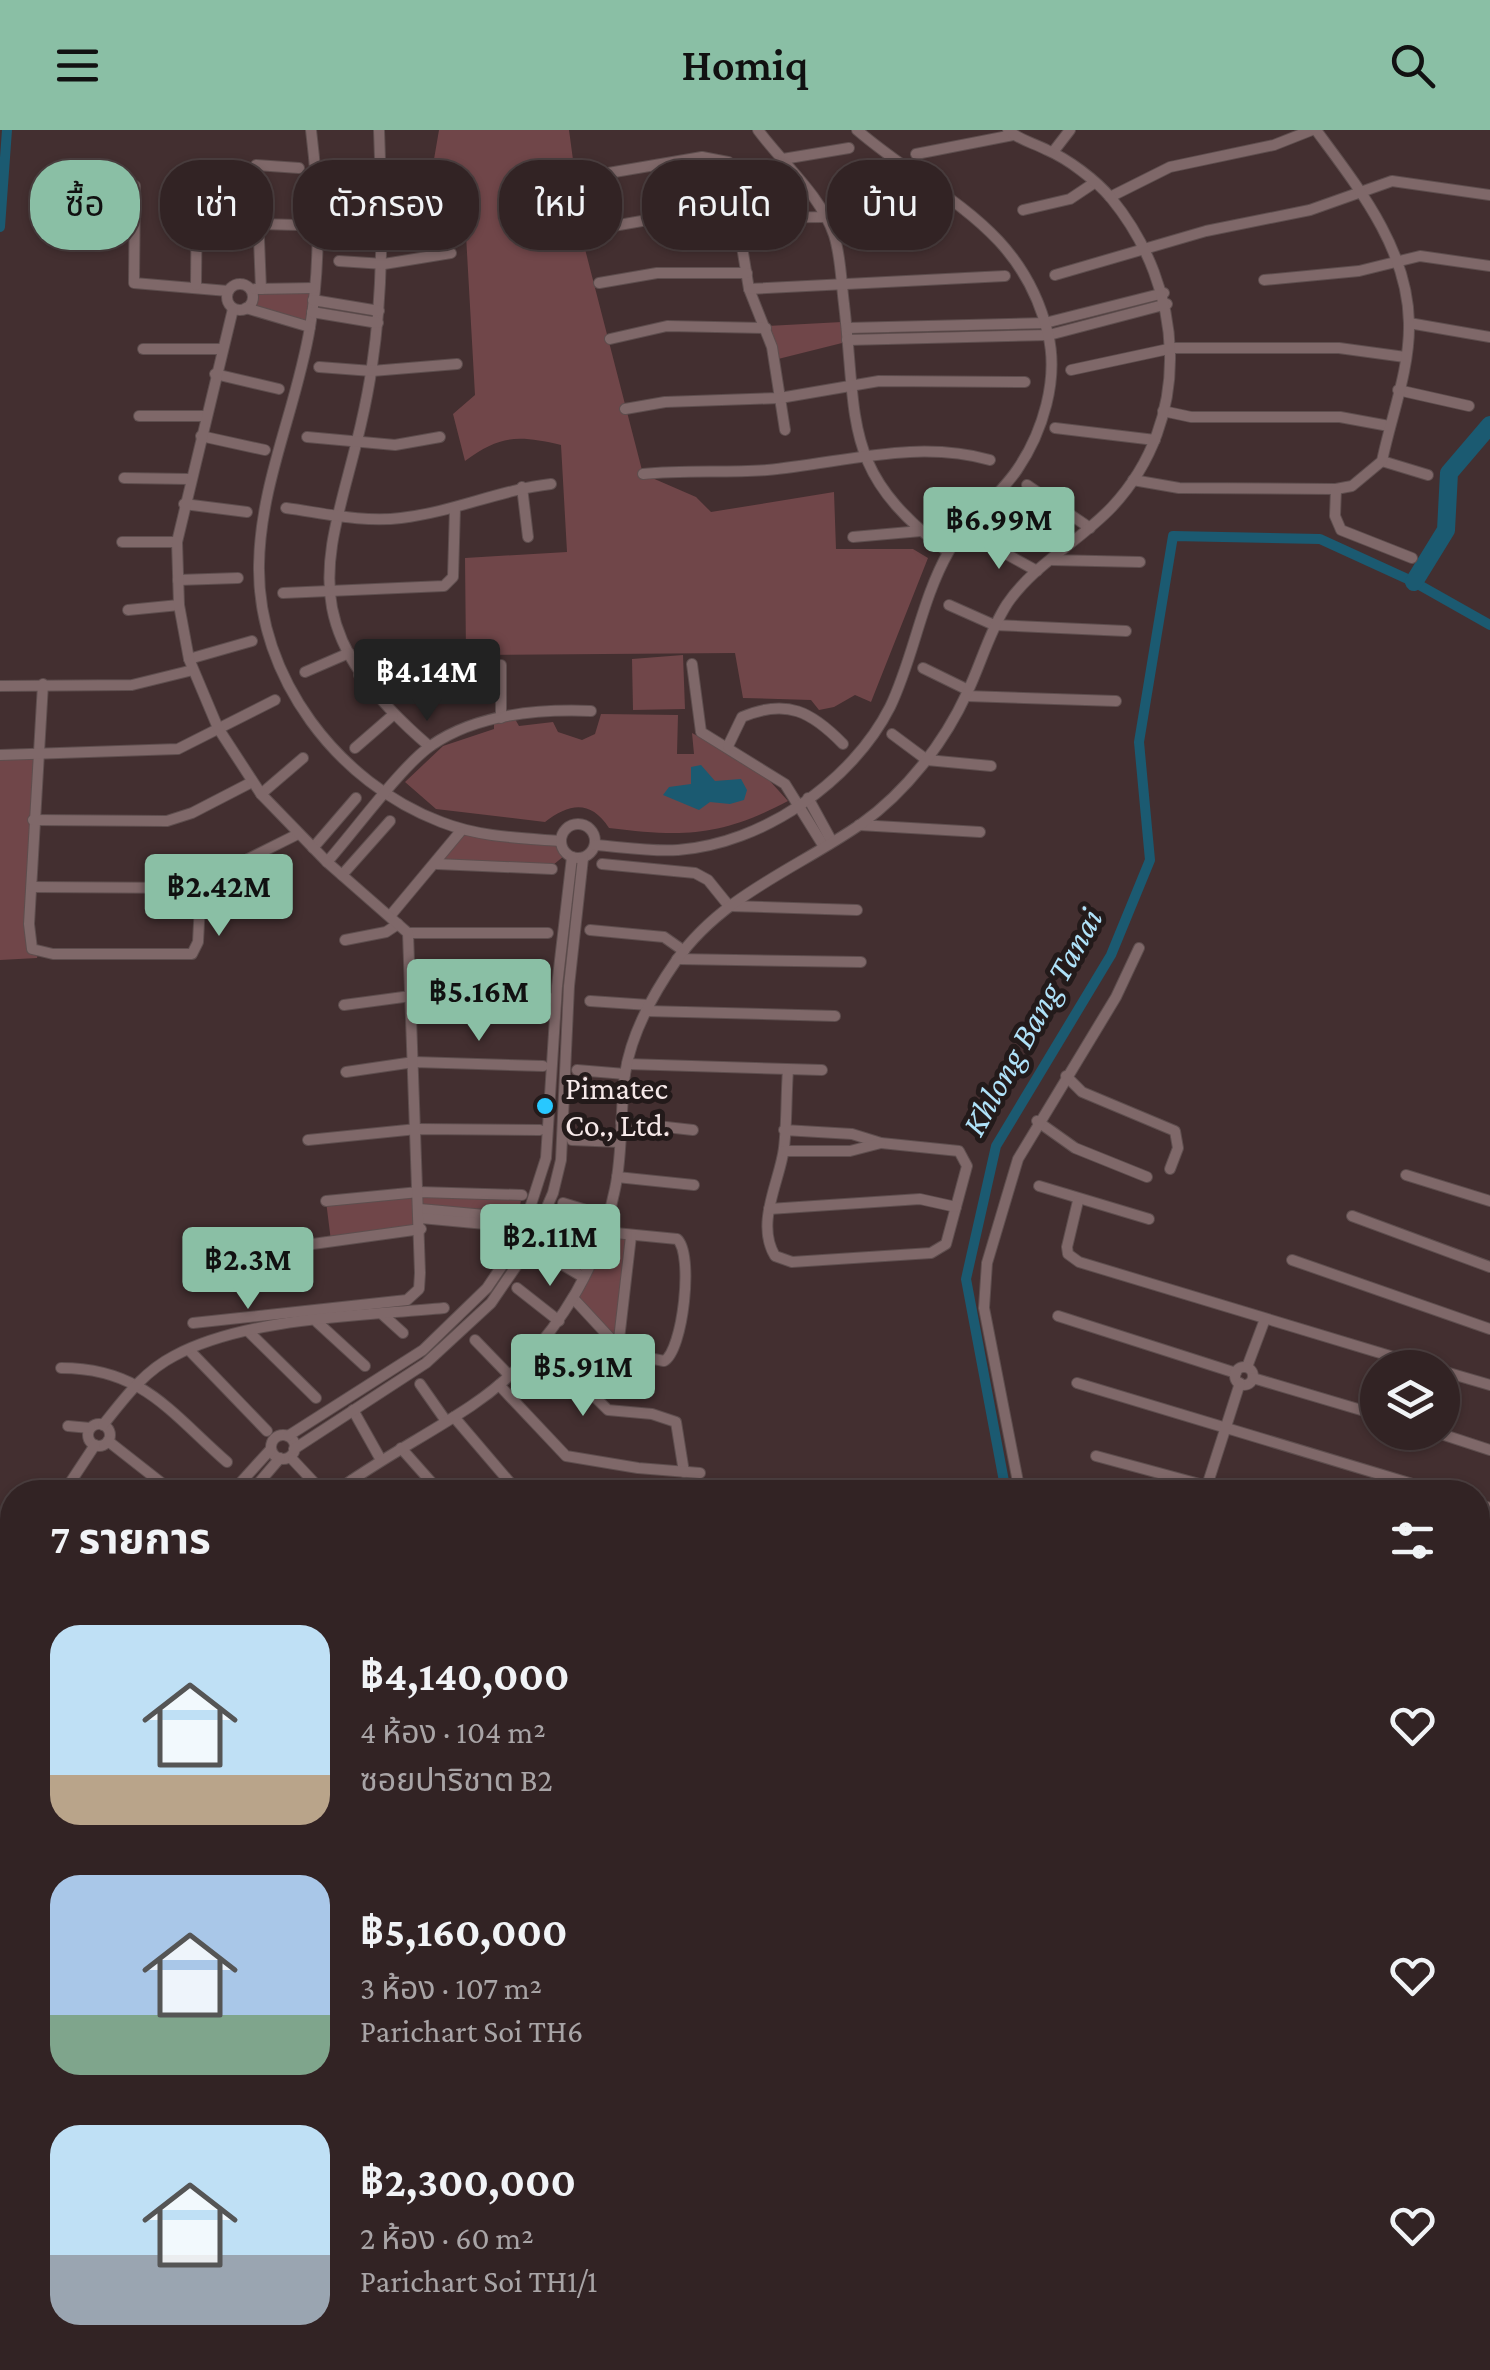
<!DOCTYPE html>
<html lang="th">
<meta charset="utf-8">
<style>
:root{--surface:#322324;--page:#3a2b2c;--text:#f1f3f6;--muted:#a8a4a6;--line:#4d4041;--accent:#8abfa5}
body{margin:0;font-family:"Crimson Pro","Noto Sans Thai",serif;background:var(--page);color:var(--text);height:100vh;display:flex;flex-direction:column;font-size:38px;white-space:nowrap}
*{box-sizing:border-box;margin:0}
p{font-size:32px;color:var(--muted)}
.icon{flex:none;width:55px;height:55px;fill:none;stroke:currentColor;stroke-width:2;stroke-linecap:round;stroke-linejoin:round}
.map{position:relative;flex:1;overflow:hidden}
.sheet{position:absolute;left:0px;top:1350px;width:1490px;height:890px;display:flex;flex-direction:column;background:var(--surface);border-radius:40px 40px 0 0;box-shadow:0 2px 8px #0004,0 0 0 2px var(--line)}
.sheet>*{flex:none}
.top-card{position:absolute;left:30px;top:30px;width:1430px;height:90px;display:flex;gap:20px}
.tools{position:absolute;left:1360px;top:1220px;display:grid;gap:20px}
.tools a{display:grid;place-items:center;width:100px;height:100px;border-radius:50%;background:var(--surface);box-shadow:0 2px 8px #0004,0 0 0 2px var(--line);font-size:50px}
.price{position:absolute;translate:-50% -85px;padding:0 22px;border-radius:10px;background:var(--accent);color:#111;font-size:32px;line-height:65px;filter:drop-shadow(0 2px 5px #0008)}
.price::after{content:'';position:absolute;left:50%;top:60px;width:30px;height:22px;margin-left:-15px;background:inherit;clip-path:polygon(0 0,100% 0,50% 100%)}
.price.current{background:#222;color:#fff}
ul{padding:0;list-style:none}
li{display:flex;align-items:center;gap:30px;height:250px;padding:0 50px}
li span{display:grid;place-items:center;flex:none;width:280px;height:200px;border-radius:30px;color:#555}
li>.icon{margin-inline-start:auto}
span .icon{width:120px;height:120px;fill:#fffc;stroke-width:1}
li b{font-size:42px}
h2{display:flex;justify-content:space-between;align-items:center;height:120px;padding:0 50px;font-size:42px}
.pill{padding:0 35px;border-radius:40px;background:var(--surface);box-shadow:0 2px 8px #0004,0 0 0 2px var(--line);font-size:35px;line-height:90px}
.pill.current{background:var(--accent);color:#111}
header{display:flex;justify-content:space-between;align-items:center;height:130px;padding:0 50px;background:var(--accent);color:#111;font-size:45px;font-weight:600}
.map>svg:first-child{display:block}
.green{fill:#704649}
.water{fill:#1b5a71}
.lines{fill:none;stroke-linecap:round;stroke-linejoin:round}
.canal{stroke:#1b5a71;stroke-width:10}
.river{stroke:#1b5a71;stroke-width:18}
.street-casing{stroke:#5e4e4e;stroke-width:12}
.primary-casing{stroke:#5e4e4e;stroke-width:18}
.street{stroke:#7f6869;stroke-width:10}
.primary{stroke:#b98386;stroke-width:15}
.poi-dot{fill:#28c8ff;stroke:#231a1a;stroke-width:4}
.labels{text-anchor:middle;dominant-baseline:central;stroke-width:10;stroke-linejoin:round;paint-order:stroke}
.poi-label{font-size:32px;fill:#f6e9e9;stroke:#231a1a;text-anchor:start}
.water-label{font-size:35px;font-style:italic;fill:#afe2f9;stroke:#231a1a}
</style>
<header><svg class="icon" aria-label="menu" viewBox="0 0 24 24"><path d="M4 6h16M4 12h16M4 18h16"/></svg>Homiq<svg class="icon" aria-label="search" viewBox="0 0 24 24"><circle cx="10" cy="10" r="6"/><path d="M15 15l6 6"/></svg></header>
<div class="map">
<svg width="1490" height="2240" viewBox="0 0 1490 2240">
<rect width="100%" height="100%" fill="#432f30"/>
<g class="green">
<path d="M439,0h130l16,119 58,225 53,23 15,15 123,-20 2,57h77l15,9 -57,144 -16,-7 -21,12 -15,3 -8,-10 -68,-2 -8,-45 -269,2 -1,-97 102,-6 -6,-107c-43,-10 -61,-10 -96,16l-12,-47 22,-19 -9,-160 -47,12z"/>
<path d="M313,159l-4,35 -60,-16 3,-17z"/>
<path d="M842,192v21l-64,16 -11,-33z"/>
<path d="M683,525l2,54 -52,1 -1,-51z"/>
<path d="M601,584l77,1 -1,39h17l-2,-21 67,36 29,32c-68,36 -105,36 -179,27 -19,-29 -40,-24 -64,-6l-109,-13 -31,-27 38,-36 51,-17v-7l21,-3 4,7 34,-4 5,10 24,8 13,-6z"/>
<path d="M37,624l-8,170 9,29 -1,5 -37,2v-205z"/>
<path d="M460,702l98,11 6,13 -11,9 -112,-3z"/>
<path d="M419,1062l103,3 -6,32 -95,-18v20l-90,12 -5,-40z"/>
<path d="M605,1102l26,4 -13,112 -45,-50z"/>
</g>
<path class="water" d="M701,635l14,16 26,-2 6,11 -3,10 -14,4 -20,-2 -11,8 -36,-15 6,-8 22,-3v-17z"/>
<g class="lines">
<g class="canal">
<path d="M0,97l7,-97"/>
<path d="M1006,1362l-40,-213 30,-133 115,-191 39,-95 -11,-118 34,-206 147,3 94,43 76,43"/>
<path d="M924,2240l4,-12"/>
</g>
<path class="river" d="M1414,452l32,-52 3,-57 41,-48"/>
<g class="street-casing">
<g id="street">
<path d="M311,0c8,64 10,133 -1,197 -13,80 -50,156 -51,238 -2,112 79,218 182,257 38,15 79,16 119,19"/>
<path d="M379,0c3,80 5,156 -7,236 -25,172 -107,239 57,380"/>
<path d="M758,0c25,34 62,64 76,105 7,22 7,46 10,69 14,120 -3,168 104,248"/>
<path d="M1053,22l17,-22"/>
<path d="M916,24l97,-19"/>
<path d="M783,29l66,-11"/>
<path d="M585,47l117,-20 26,5 21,127 23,58 13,83"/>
<path d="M342,54l75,-1"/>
<path d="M135,56l-1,97 94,8"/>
<path d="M1110,67l60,-30 104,-22 38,-15"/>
<path d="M1023,80l47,-11 24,-16"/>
<path d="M260,94l38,1"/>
<path d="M596,99l63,-11 167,-1 111,-7"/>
<path d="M339,131l45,3 67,-11"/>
<path d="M1055,145l151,-44 104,-21 82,-29 98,14"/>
<path d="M1264,150l95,-9 61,-15 70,10"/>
<path d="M599,153l58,-10h90"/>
<circle cx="240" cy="167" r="13"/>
<path d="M196,155l1,-108"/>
<path d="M255,159l59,-1"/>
<path d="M261,159l-5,-124 43,3"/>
<path d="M749,159l256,-13"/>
<path d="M313,170l66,11"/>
<path d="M246,178l64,19"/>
<path d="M312,182l66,11"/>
<path d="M1409,193l81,14"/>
<path d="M847,198l198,-5 119,-30"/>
<path d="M610,209l57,-13 99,2"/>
<path d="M847,210l202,-5 118,-31"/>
<path d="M143,219h77"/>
<path d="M319,237l53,4 85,-7"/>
<path d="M1071,240l102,-22h166l66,9"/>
<path d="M215,244l64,15"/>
<path d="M1398,260l71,16"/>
<path d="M625,279l40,-7 115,-4 99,-17 146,1"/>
<path d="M1163,281l28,6h149l49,9"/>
<path d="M139,286h67"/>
<path d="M1055,298l100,12"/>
<path d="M201,306l64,14"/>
<path d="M307,307l88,8 45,-8"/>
<path d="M1382,331l46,14"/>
<path d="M643,344c41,-4 83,-1 124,-4 76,-7 148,-31 223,-10"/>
<path d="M124,348l65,1"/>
<path d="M1133,350l46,8 157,1 16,-3 30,-25c9,-44 28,-92 27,-138 -1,-74 -51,-136 -93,-193"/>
<path d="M1027,355l63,43"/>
<path d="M522,357l6,50"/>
<path d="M1336,359l-1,27 6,14 71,28"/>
<path d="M184,374l63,8"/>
<path d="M286,378c37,5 78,15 115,10 52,-6 98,-28 150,-34"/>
<path d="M853,407l68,-6"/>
<path d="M979,409l58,32"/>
<path d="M122,412h55"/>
<path d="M1051,430l89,2"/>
<path d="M178,450l60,-2"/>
<path d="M283,463l161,-7 9,-9 2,-69"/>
<path d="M949,475l45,20 132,6"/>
<path d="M128,480l51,-5"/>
<path d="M189,529l63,-18"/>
<path d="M692,534l9,68 84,52 38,61"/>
<path d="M501,535v53"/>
<path d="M923,538l45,22"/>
<path d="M305,542l44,-19"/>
<path d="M359,545l22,-15 66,-8"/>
<path d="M43,554l-14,240 3,25 21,5h139l6,-12 3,-58"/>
<path d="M0,556l132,-1 61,-15"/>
<path d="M966,566l150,5"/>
<path d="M892,604l35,26 64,6"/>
<path d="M728,616l14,-29c45,-19 70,-5 101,27"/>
<path d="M355,618l38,-33"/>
<path d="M0,625l178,-6 97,-49"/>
<path d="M261,664l42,-36"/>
<path d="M808,668l23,42"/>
<path d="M33,690l134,1 25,-8 60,-31"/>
<circle cx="578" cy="711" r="17"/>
<path d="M859,695l121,7"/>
<path d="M595,715c27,2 56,7 83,5 84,-6 174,-68 212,-143 24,-50 31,-107 59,-156 18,-31 48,-52 68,-81 26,-38 42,-91 31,-136 -26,-110 -113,-137 -191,-204"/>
<path d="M313,718l43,-50"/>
<path d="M327,732c26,-29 76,-98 105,-117 45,-31 107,-36 159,-34"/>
<path d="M437,734l115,5"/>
<path d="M602,734l93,9 13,7 21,26 128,4"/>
<path d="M342,745l48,-54"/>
<path d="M32,757l158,1 108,-54"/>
<path d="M390,786l70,-84"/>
<path d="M590,800l74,7 20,14"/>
<path d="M408,803h140"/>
<path d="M345,810l41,-8 12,-8"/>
<path d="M677,829l184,3"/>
<path d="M590,871l59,4"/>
<path d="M344,875l67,-9 139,2"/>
<path d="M646,881l189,5"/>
<path d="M627,934l195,6"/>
<path d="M577,940l48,4"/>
<path d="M346,942l68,-10 129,4"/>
<path d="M1066,946l16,16 93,39 3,17 -8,21"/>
<path d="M1037,991l38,27 72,29"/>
<path d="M621,992l72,8"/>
<path d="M784,1000l68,4 29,9 78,8 8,15 -21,78 -15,9 -139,9 -17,-6c-20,-33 5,-75 9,-108 3,-25 2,-52 4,-78"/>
<path d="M308,1010l109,-11 123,1"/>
<path d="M572,1010l47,2"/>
<path d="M784,1021h66l31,-8"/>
<path d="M1406,1045l84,26"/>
<path d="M617,1047l77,8"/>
<path d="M1039,1056l110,33"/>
<path d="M326,1071l93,-9 103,3"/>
<path d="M1078,1071l-11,46 1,7 11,8 351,106"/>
<path d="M563,1073l46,14"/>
<path d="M420,1079l76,7 92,52"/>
<path d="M769,1079l151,-10 36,8"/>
<path d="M1352,1086l138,51"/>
<path d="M421,1088l75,7 87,52"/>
<path d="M204,1129l217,-30"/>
<path d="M1292,1130l198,69"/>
<path d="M517,1158l42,33"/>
<path d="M573,1168l51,55 40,8c19,-10 30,-108 13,-122l-72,-7"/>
<path d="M382,1184l21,19"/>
<path d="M1058,1186l178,57"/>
<path d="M317,1192l48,44"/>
<path d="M193,1193l214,-23 12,-11 1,-16 -12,-340 -81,-71 -66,-68 -43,-66 -29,-69 -10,-54 -2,-63 56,-233"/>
<path d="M249,1202l67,66"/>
<path d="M475,1210l33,34"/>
<path d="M541,1214l67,66 44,4 24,8 8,50"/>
<path d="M618,1218l13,-112"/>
<path d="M189,1220l78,81"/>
<path d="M1247,1237l18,-48"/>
<circle cx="1244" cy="1246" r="9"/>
<path d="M61,1238c81,0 109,44 166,94"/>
<path d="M1442,1241l48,14"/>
<path d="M1253,1248l125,37"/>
<path d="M1077,1253l362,109"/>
<path d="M420,1254l26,37"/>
<path d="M499,1255l67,71 72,12 62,5"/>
<path d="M353,1280l28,50"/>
<path d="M454,1287l64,75"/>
<circle cx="99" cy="1305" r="11"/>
<path d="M103,1295c21,-26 40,-53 71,-69 73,-39 188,-40 270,-48"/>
<path d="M68,1296l22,2"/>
<path d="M1435,1302l55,18"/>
<circle cx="283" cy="1317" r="12"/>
<path d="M288,1306l135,-86 64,-62 33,-49 26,-81 11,-172 15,-129"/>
<path d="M108,1311l65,51"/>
<path d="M401,1318l39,44"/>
<path d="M294,1319l132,-86 65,-60 39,-57 23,-53 8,-33 8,-174 14,-128"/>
<path d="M1096,1326l133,36"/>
<path d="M293,1330l30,32"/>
<path d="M352,1350l10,12"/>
<path d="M64,1362l31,-47"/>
<path d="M232,1362l39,-43"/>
<path d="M251,1362l29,-34"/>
<path d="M335,1362c43,-32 91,-56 136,-86 73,-49 127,-130 144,-217 8,-37 5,-77 10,-115 6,-40 28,-80 51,-113 46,-66 122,-93 185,-137 45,-32 83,-81 106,-131 14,-29 22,-61 40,-89 27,-40 72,-62 105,-97 82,-88 73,-219 -1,-309 -15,-18 -43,-39 -64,-48 -13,-7 -28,-10 -39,-20"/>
<path d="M1020,1362l-36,-184 3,-45 31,-104 98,-162 23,-49"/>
<path d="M1205,1362l35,-109"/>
<path d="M1478,1374l12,4"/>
<path d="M0,1388l12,11"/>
<path d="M1490,1429l-5,32 5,15"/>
<path d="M1478,1493l12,3"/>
<path d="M1478,1564l12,-32"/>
<path d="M1478,1593l12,-26"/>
<path d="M1478,1635l12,6"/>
<path d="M1478,2120l12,-38"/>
<path d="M1478,2139l12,4"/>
<path d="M1478,2202l12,4"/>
<path d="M973,2228l16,7"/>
<path d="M1242,2240l3,-12"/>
<path d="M1256,2240l1,-12"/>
</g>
</g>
<g class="primary-casing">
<g id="primary">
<path d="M0,1426l12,9"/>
<path d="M0,1462l12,9"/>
<path d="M988,2228l6,12"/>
<path d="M1012,2228l17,12"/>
<path d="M1064,2228l16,12"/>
<path d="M1097,2228l17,12"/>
</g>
</g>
<use href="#street" class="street"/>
<use href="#primary" class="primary"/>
</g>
<circle class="poi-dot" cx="545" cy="976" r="10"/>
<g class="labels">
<g class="poi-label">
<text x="565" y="958">Pimatec<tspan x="565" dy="37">Co., Ltd.</tspan></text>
</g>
<g class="water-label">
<text transform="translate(1032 892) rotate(-61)">Khlong Bang Tanai</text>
</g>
</g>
</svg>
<div class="tools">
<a><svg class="icon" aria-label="layers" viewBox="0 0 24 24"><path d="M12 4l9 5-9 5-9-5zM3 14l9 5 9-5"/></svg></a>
</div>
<b class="price" style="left:999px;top:442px">฿6.99M</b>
<b class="price current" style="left:427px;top:594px">฿4.14M</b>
<b class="price" style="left:219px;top:809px">฿2.42M</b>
<b class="price" style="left:479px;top:914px">฿5.16M</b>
<b class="price" style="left:550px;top:1159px">฿2.11M</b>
<b class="price" style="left:248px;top:1182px">฿2.3M</b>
<b class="price" style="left:583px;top:1289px">฿5.91M</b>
<div class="top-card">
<a class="pill current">ซื้อ</a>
<a class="pill">เช่า</a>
<a class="pill">ตัวกรอง</a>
<a class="pill">ใหม่</a>
<a class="pill">คอนโด</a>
<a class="pill">บ้าน</a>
</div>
<section class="sheet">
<h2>7 รายการ<svg class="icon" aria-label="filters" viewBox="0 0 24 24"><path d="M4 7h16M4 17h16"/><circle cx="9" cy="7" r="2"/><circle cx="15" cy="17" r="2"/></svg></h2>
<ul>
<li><span style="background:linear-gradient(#bfe0f5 75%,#b9a48a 0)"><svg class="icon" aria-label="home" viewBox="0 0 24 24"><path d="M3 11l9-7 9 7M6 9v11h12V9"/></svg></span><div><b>฿4,140,000</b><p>4 ห้อง · 104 m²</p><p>ซอยปาริชาต B2</p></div><svg class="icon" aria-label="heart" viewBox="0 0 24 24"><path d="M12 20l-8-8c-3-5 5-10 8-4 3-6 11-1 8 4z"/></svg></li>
<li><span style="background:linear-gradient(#a9c7e8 70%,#7fa58c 0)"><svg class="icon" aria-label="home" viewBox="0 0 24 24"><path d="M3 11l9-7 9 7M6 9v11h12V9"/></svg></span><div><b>฿5,160,000</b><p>3 ห้อง · 107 m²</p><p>Parichart Soi TH6</p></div><svg class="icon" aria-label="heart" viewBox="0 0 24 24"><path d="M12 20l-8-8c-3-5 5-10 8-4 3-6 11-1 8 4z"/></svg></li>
<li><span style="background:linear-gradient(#bfe0f5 65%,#9aa5b1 0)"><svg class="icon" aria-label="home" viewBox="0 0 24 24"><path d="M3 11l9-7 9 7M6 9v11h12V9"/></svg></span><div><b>฿2,300,000</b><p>2 ห้อง · 60 m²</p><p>Parichart Soi TH1/1</p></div><svg class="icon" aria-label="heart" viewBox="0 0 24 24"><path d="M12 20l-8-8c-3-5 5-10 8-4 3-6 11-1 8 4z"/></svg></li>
</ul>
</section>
</div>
